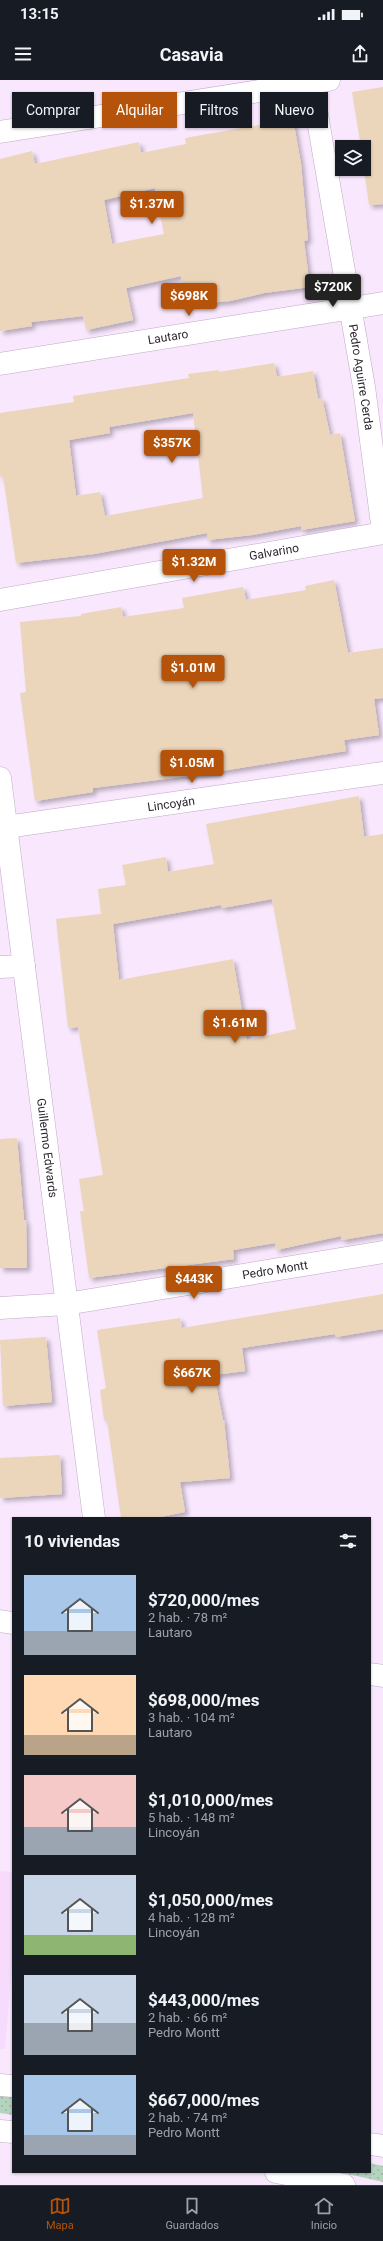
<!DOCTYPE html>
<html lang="es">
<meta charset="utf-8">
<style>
:root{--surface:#171b24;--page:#20242c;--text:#f1f3f6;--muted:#9ea1a6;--line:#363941;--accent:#b45309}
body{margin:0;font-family:Roboto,sans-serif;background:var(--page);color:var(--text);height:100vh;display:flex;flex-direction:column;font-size:15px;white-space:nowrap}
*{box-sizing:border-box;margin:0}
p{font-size:13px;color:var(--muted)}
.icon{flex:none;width:22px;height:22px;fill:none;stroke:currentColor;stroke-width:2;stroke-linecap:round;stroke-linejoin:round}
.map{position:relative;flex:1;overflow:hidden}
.drawer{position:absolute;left:12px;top:1437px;width:359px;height:656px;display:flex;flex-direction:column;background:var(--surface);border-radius:0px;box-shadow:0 1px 3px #0004}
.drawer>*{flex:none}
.banner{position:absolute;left:12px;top:12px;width:359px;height:36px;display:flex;gap:8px}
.tools{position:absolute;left:335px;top:60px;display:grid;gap:8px}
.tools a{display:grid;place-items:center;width:36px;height:36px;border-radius:0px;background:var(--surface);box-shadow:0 1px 3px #0004;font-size:20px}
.price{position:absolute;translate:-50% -34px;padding:0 9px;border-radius:4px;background:var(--accent);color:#fff;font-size:13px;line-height:26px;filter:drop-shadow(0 1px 2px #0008)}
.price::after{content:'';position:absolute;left:50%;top:24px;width:12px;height:9px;margin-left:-6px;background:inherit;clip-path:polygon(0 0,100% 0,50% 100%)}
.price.current{background:#222;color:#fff}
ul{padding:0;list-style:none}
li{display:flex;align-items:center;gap:12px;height:100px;padding:0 12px}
li span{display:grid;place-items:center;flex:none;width:112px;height:80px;border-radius:0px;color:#555}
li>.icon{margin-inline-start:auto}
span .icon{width:48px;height:48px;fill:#fffc;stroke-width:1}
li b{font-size:17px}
h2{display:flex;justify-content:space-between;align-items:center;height:48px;padding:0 12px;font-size:17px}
.tag{padding:0 14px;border-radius:0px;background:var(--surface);box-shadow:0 1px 3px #0004;font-size:14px;line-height:36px}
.tag.current{background:var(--accent);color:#fff}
.status{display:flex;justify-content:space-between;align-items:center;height:28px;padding:0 20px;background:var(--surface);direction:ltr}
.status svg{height:11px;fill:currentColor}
header{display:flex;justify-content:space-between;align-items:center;height:52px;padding:0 12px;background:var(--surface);font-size:18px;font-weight:700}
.dock{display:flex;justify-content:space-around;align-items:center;height:56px;border-top:1px solid var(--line);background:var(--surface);font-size:11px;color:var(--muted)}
.dock a{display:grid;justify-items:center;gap:2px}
.dock .current{color:var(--accent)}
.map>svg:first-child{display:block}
.built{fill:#f7dbfd}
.grass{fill:url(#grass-dots)}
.building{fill:#ecd6bb;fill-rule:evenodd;filter:url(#shadow)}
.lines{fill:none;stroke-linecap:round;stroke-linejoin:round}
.minor-casing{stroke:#bfaac4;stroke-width:23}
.major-casing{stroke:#bfaac4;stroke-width:23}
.minor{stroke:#fff;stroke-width:22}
.major{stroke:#fff;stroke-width:22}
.labels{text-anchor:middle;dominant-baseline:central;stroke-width:3;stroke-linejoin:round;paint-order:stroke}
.street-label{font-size:12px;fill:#2e2630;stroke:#fff}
</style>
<div class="status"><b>13:15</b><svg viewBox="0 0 49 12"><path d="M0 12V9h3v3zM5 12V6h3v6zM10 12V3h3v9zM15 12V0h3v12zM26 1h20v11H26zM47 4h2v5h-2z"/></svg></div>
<header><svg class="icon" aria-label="menu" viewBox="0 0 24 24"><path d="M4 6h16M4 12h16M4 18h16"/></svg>Casavia<svg class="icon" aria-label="share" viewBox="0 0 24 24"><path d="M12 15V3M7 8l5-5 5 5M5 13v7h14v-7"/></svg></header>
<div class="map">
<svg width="383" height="2105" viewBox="0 0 383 2105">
<defs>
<pattern id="grass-dots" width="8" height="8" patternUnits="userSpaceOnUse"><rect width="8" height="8" fill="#b4d4bd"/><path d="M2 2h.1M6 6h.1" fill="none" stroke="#9bb6a3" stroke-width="1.8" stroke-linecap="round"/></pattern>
<filter id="shadow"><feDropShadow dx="3.5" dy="3.5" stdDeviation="2" flood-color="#0004"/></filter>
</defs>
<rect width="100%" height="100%" fill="#f9e7fd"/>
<path class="built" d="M0,1791l13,1v82l-8,95h-5z"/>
<g class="grass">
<path d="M0,2015l13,2v18l-13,-2z"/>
<path d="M370,2083l13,3v16l-44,-10h31z"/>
</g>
<g class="building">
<path d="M383,7v117l-14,1 -5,-36v-22h-3l-9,-55z"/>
<path d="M293,39l8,45 7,76 -4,1 6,46 -46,6 -34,8 -46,4 -3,-29 -55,12 7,32 -47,10 -3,-14 -52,6 1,4 -32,5v-172l32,-8 3,13 104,-22 2,11 45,-9 -1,-6zM155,108l9,46 -52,10 -8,-44z"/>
<path d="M274,283l3,14 36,-6 5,28 4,-1 8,37 10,-2 15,88 -54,9v-4l-49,9 -45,5v-7l-113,21 -78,9 -13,-87 -3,1v-64l74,-11 -1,-6 116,-18 -1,-4 31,-4v2zM193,333l10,85 -98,18 -5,-24 -24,4 -7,-56 41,-7 -1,-6z"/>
<path d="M334,500l14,73 35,-5v50l-9,1 5,36 -35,5 2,11 -149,24 -104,13v4l-58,9 -15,-108 6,-1 -6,-70 61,-6v-2l40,-7 2,10 61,-9 -2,-10 61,-11 3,13 60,-10 -1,-4z"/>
<path d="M359,716l5,41 19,-3v399l-41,7 -1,-4 -65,14 -1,-7 -42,7 1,9 -145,19 -9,-67h4l-5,-32 24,-4 -25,-148 -10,1 -12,-109 45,-5 -3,-25 28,-4 -4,-20 44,-8 2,15 46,-8 -8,-40zM272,819l24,130 -49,11 -14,-81 -114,21 -6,-56 108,-19 1,3z"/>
<path d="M17,1058l7,82h2l1,48h-27v-129z"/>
<path d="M383,1214v35l-47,8 -1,-3 -93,14 3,23 -31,4 9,45h1l6,58 -50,4 5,30 -30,6h-34l-14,-98h-3l-4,-30 6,-2 -9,-58 83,-12 2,10z"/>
<path d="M46,1257l6,65 -49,4 -3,-66z"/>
<path d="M60,1375l2,39 -62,4v-40z"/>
</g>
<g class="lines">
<g class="minor-casing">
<g id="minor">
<path d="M311,0l53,307 19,145"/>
<path d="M0,52l329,-52"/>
<path d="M0,284l383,-61"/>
<path d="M0,520l383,-67"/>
<path d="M0,698l94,740"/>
<path d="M6,747l377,-54"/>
<path d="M0,887l24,-1"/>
<path d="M0,1228l66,-4 317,-52"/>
<path d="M0,1541l13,2"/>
<path d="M370,1594l13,2"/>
</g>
</g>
<g class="major-casing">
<g id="major">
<path d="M0,2005l13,1"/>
<path d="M0,2051l13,1"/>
<path d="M370,2064l13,2"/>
<path d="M276,2092l68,13"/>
</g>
</g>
<use href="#minor" class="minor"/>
<use href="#major" class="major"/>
</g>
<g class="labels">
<g class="street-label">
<text transform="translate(168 257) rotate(-9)">Lautaro</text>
<text transform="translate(361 297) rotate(81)">Pedro Aguirre Cerda</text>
<text transform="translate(274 472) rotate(-10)">Galvarino</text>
<text transform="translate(171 724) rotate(-8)">Lincoyán</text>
<text transform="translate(47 1068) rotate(83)">Guillermo Edwards</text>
<text transform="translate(275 1190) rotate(-9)">Pedro Montt</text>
</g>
</g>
</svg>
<div class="tools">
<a><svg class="icon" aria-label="layers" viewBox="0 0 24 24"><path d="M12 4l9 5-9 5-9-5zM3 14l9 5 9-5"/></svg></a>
</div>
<b class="price" style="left:152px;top:145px">$1.37M</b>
<b class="price current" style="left:333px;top:228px">$720K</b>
<b class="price" style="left:189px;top:237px">$698K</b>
<b class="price" style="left:172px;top:384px">$357K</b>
<b class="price" style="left:194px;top:503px">$1.32M</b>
<b class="price" style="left:193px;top:609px">$1.01M</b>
<b class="price" style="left:192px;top:704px">$1.05M</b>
<b class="price" style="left:235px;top:964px">$1.61M</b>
<b class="price" style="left:194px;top:1220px">$443K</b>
<b class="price" style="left:192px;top:1314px">$667K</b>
<div class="banner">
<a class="tag">Comprar</a>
<a class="tag current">Alquilar</a>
<a class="tag">Filtros</a>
<a class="tag">Nuevo</a>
</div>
<section class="drawer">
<h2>10 viviendas<svg class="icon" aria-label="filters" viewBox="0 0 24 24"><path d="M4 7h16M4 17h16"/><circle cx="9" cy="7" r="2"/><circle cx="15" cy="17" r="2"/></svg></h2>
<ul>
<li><span style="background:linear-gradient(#a9c7e8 70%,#9aa5b1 0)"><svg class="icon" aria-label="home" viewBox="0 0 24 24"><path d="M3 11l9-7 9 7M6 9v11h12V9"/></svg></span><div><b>$720,000/mes</b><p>2 hab. · 78 m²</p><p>Lautaro</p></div></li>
<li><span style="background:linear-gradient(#ffd9b3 75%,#b9a48a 0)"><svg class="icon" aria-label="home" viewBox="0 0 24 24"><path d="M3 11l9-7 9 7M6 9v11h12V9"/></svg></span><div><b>$698,000/mes</b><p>3 hab. · 104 m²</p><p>Lautaro</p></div></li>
<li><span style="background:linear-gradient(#f6c9c9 65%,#9aa5b1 0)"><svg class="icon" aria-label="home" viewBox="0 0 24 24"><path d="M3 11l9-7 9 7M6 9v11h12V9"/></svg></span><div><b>$1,010,000/mes</b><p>5 hab. · 148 m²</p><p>Lincoyán</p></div></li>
<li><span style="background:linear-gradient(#c9d6e8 75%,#8fb573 0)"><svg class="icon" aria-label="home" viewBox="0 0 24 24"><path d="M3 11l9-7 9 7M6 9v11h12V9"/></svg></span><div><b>$1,050,000/mes</b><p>4 hab. · 128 m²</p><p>Lincoyán</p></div></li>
<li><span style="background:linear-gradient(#c9d6e8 60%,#9aa5b1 0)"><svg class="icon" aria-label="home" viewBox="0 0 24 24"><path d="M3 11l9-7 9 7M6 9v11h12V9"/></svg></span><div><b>$443,000/mes</b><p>2 hab. · 66 m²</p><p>Pedro Montt</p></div></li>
<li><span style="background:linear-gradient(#a9c7e8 75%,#9aa5b1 0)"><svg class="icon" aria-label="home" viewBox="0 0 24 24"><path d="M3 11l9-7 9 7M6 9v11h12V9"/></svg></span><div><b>$667,000/mes</b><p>2 hab. · 74 m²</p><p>Pedro Montt</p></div></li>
</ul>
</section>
</div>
<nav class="dock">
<a class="current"><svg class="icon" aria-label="map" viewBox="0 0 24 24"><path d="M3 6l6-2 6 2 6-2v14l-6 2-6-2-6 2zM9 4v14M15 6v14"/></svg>Mapa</a>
<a><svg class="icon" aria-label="saved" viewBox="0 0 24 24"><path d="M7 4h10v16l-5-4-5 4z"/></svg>Guardados</a>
<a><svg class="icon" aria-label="home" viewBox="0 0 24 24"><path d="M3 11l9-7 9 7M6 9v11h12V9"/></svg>Inicio</a>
</nav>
